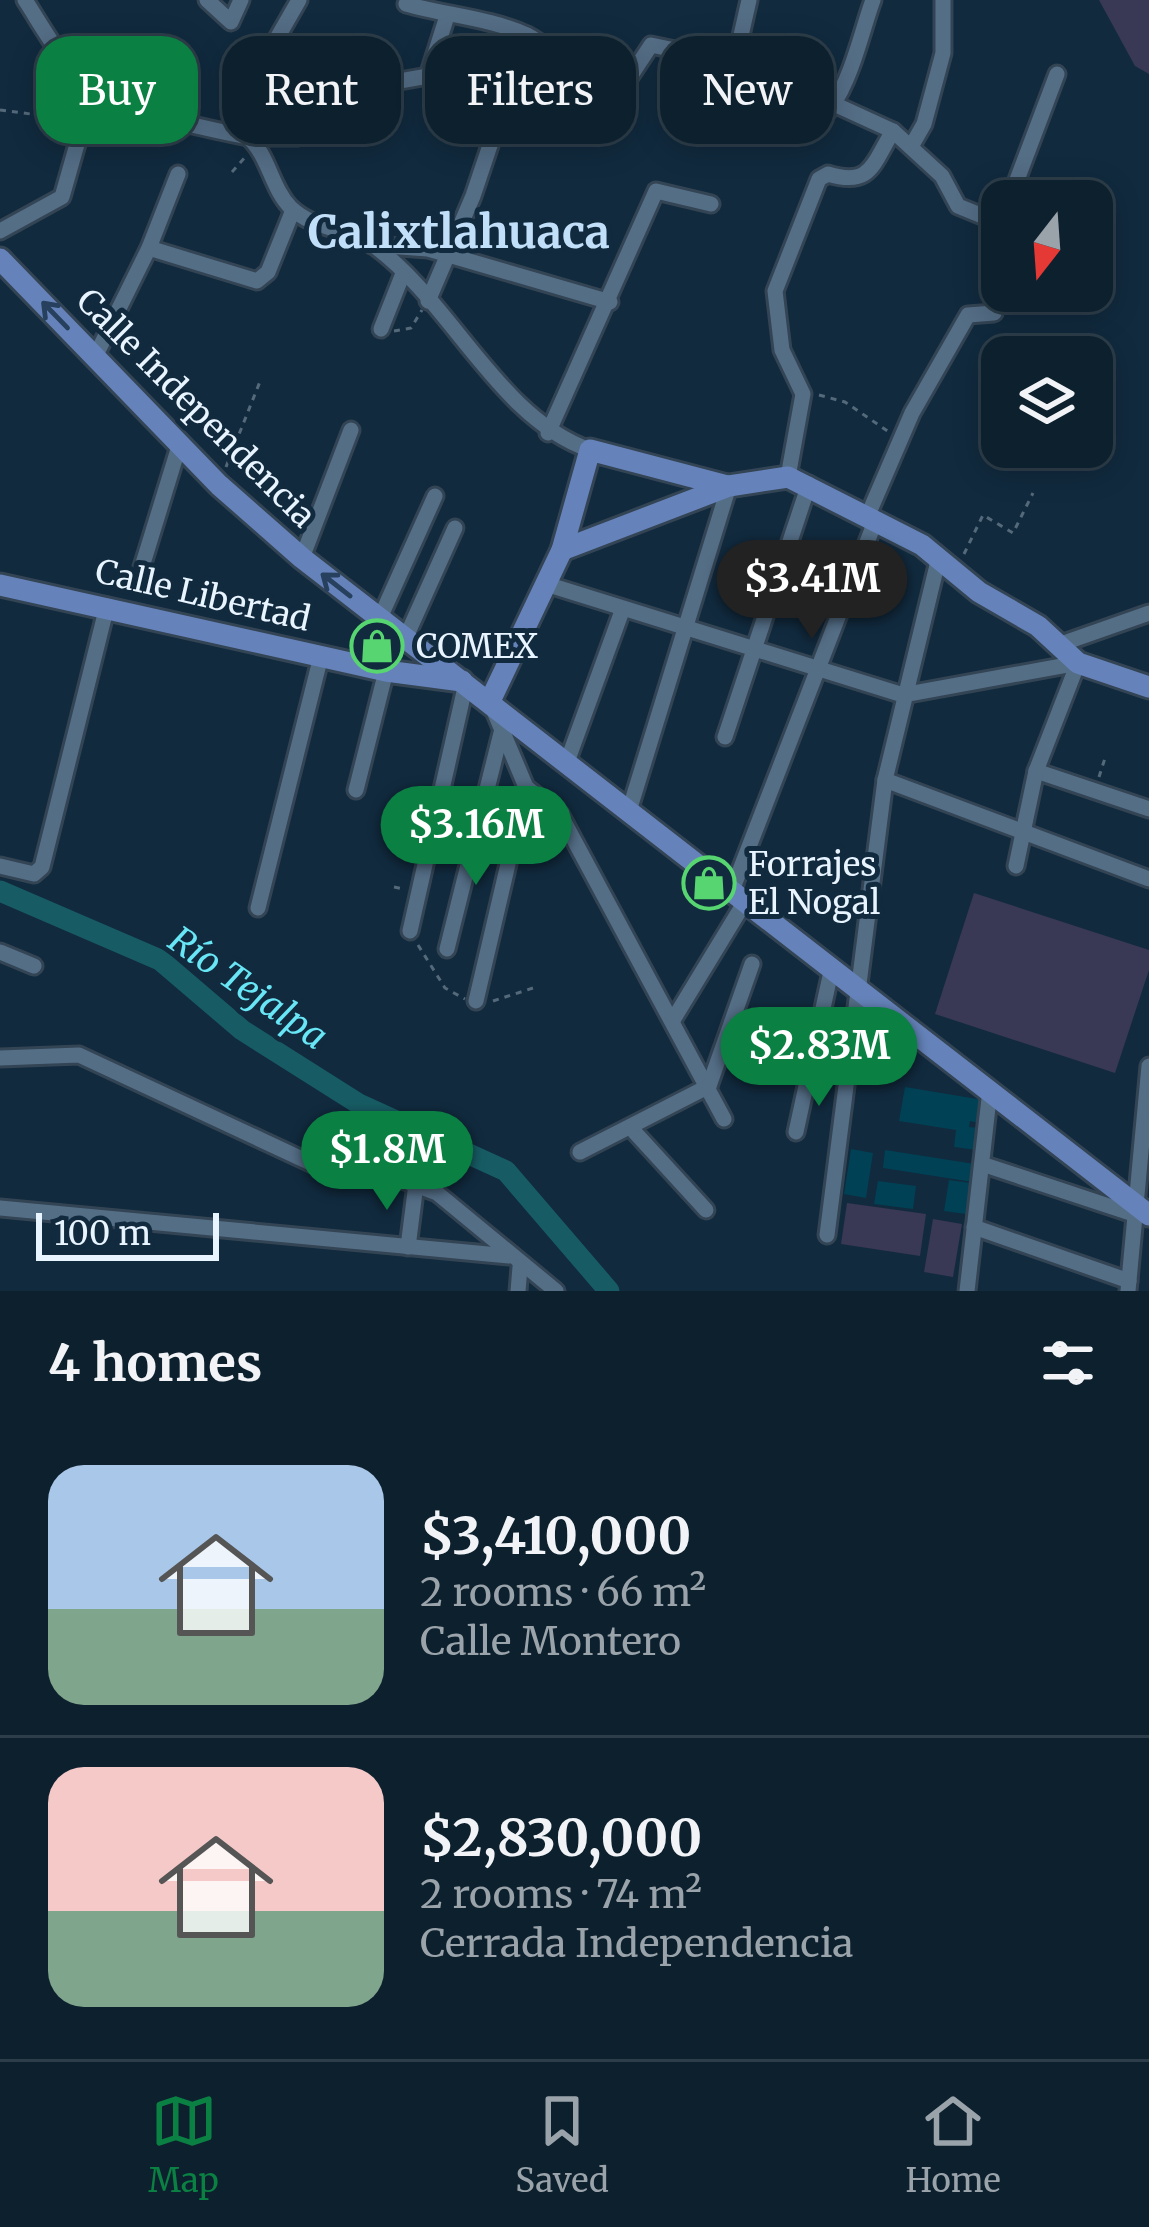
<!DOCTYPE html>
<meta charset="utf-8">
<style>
:root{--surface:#0d202e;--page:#1b2d3a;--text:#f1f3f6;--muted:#9aa3aa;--line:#2d3e4a;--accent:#0b8043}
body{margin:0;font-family:Merriweather,serif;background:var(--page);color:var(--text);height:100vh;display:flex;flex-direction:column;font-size:45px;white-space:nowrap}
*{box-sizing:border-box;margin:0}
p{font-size:39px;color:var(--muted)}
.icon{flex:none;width:66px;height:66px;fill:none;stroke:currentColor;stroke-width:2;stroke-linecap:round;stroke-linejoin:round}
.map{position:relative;height:1291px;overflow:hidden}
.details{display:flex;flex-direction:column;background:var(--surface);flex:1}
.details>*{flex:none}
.banner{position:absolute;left:36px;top:36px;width:1077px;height:108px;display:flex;gap:24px}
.needle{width:78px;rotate:197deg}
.fabs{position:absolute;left:981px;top:180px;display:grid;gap:24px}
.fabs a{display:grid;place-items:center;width:132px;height:132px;border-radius:24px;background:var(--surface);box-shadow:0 6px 30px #0003,0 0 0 3px var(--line);font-size:60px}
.scale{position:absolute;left:36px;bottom:30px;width:183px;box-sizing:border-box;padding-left:12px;border:6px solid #e8f4ff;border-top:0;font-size:33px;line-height:42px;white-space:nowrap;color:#e8f4ff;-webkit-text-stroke:9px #112a3e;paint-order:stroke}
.price{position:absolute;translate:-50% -102px;padding:0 27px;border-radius:42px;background:var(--accent);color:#fff;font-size:39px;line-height:78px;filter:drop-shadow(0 3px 6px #0008)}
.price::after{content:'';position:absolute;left:50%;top:72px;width:36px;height:27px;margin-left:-18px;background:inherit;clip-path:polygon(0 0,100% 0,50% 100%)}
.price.current{background:#222;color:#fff}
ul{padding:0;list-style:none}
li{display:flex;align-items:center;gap:36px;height:300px;padding:0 48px}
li+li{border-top:3px solid var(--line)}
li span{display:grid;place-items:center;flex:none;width:336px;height:240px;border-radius:36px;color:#555}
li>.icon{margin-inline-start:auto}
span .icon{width:144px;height:144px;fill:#fffc;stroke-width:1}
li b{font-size:51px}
h2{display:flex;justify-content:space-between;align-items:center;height:144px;padding:0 48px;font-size:51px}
.tag{padding:0 42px;border-radius:36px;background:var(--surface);box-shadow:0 6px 30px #0003,0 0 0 3px var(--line);font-size:42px;line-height:108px}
.tag.current{background:var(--accent);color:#fff}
.tab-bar{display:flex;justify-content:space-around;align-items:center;height:168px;border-top:3px solid var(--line);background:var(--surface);font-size:33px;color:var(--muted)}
.tab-bar a{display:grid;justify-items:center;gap:6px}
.tab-bar .current{color:var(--accent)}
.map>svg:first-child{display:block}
.green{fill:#393855}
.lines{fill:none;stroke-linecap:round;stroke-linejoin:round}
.river{stroke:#175c64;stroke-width:21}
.building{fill:#014155}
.minor-casing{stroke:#334454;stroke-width:21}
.major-casing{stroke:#334454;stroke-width:27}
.path{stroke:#54697a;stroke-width:3;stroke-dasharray:6 6;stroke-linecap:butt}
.minor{stroke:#546e86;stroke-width:15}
.major{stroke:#6583ba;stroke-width:21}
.oneway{stroke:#26405d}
.labels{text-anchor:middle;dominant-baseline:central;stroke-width:10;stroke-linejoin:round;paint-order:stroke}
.street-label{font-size:33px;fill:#e8f4ff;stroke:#112a3e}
.poi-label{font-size:33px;fill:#e8f4ff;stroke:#112a3e;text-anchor:start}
.water-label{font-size:36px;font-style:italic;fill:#68e6f6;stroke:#112a3e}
.district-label{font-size:45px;font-weight:bold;fill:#c2dffa;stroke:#112a3e}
</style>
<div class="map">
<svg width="1149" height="1291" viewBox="0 0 1149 1291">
<rect width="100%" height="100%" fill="#112a3e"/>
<g class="green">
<path d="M1099,0h50v74l-14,-8z"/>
<path d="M974,893l175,57v20l-34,103 -180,-59z"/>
<path d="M847,1203l79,11 -6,42 -79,-12z"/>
<path d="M933,1219l29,5 -9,53 -29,-5z"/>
</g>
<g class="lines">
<path class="river" d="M0,891l160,69 82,70 117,74 147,67 103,120"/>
</g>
<g class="building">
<path d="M905,1087l78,13 -3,23 -10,-2 -1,6 11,1 -3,22 -23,-3 2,-17 -57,-9z"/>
<path d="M851,1149l22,4 -7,45 -22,-4z"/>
<path d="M885,1150l90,14 -2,18 -90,-14z"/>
<path d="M949,1180l22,3 -5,31 -22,-3z"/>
<path d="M878,1181l38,5 -3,23 -39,-5z"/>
</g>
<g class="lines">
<g class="minor-casing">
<g id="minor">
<path d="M25,0c19,29 40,70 70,89 43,26 104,38 153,48 21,19 23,50 42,70 23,23 58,21 83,38 79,57 125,173 217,205"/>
<path d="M207,0l24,22 10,-22"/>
<path d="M299,0l-27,47 -29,30 -11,37 16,23h49l76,-17 21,-38 34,-6 19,-60"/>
<path d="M406,4c38,11 84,14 121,31 30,15 65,59 101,45l23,-35 100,21 142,65 49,45 16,30 44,18"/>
<path d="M735,62l14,-62"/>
<path d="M767,119c70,44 89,-74 106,-119"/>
<path d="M912,145l12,-21 19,-71v-53"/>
<path d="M1009,201l48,-127"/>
<path d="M1092,220l9,-24"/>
<path d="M0,231l62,-34 31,-109"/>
<path d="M372,245l56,4 182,53"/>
<path d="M149,248l108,33 11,-9 25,-62"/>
<path d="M428,301l45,-105 54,-161"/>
<path d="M381,329l21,-53"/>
<path d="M95,357l54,-109 29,-74"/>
<path d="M548,433l108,-242 55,13"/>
<path d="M788,477l15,-83 -21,-44 -7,-59 44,-112 9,-5c43,13 44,-9 65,-43"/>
<path d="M868,515l44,-102 56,-98 26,-2"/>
<path d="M302,558l49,-128"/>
<path d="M141,570l39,-127"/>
<path d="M546,584l357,111 175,-32"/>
<path d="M380,618l55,-122"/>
<path d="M406,637l49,-109"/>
<path d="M1061,644l88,-31"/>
<path d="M491,704l35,83 34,27 164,305"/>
<path d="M725,737l84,-253"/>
<path d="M567,762l55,-151"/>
<path d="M1036,771l113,38"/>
<path d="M885,780l264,99"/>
<path d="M356,790l30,-119"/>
<path d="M629,811l100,-325"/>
<path d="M0,866l34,8 8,-7 65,-261"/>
<path d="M1016,866l20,-95 42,-108"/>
<path d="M733,888l143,-369"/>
<path d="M258,908l63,-252"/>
<path d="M410,931l56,-248"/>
<path d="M447,949l54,-216"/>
<path d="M0,952l34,14"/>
<path d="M476,1001l50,-214"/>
<path d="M673,1020l73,-120"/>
<path d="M0,1058l79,-3 238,111 88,15 32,12 119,98"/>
<path d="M709,1086l43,-122"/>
<path d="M630,1127l76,83"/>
<path d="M796,1132l36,-165"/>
<path d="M580,1152l129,-66"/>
<path d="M982,1164l154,51"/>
<path d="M0,1208l509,48"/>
<path d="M974,1227l155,54"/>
<path d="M827,1235l58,-455 54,-223"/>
<path d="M408,1247l8,-63"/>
<path d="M518,1291l2,-24"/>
<path d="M967,1291l23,-201"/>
<path d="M1128,1291l21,-225"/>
</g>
</g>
<g class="major-casing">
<g id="major">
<path d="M0,259l219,226 83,73 847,657"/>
<path d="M562,550l167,-64 59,-9 134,68 57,47 59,34 40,37 71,24"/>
<path d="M0,585l386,86 76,10"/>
<path d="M490,701l72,-151 28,-100 137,36"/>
</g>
</g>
<g class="path">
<path d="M0,110l46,6"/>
<path d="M232,172l15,-17"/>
<path d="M394,331l17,-3 11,-18"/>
<path d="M819,395l26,7 44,30"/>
<path d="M226,467l35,-88"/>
<path d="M964,554l19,-39 30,18 20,-40"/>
<path d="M1099,777l7,-22"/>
<path d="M394,887l10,2"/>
<path d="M418,945l27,43 20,11"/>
<path d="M493,1001l43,-14"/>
</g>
<use href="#minor" class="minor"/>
<use href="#major" class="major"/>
</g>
<defs><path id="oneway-shaft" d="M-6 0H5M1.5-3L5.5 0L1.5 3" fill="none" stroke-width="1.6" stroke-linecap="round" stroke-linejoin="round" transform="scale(3)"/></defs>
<g class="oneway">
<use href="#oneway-shaft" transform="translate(55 315) rotate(-134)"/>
<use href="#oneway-shaft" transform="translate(336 585) rotate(-142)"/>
</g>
<defs>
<g id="shop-ring" transform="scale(2.7)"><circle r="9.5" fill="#112a3e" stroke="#57d570" stroke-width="1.5"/><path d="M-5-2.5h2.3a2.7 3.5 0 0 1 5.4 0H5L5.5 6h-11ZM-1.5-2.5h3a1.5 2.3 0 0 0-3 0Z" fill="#57d570"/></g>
</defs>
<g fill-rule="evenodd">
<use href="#shop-ring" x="377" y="646"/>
<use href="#shop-ring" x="709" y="883"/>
</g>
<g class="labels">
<g class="street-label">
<text transform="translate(196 408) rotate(45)">Calle Independencia</text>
<text transform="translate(203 595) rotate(13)">Calle Libertad</text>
</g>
<g class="poi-label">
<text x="416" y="646">COMEX</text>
<text x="748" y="864">Forrajes<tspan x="748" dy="38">El Nogal</tspan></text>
</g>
<g class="water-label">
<text transform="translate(248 988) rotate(35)">Río Tejalpa</text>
</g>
<g class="district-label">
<text x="459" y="232">Calixtlahuaca</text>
</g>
</g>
</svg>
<div class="fabs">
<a><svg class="needle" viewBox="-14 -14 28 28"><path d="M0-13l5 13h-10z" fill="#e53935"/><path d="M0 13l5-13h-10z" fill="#9aa3aa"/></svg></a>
<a><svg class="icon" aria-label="layers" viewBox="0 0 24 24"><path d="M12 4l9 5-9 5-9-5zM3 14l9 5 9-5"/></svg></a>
</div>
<div class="scale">100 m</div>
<b class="price current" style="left:812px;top:642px">$3.41M</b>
<b class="price" style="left:476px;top:888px">$3.16M</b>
<b class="price" style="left:819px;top:1109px">$2.83M</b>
<b class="price" style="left:387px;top:1213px">$1.8M</b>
<div class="banner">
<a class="tag current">Buy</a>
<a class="tag">Rent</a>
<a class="tag">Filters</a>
<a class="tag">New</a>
</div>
</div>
<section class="details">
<h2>4 homes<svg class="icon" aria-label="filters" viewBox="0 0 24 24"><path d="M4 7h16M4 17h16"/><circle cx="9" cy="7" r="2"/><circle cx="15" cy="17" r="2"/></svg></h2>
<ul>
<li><span style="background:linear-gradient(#a9c7e8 60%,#7fa58c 0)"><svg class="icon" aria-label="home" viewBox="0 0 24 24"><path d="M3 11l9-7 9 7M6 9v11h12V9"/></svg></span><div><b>$3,410,000</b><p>2 rooms · 66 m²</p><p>Calle Montero</p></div></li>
<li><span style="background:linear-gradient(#f6c9c9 60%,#7fa58c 0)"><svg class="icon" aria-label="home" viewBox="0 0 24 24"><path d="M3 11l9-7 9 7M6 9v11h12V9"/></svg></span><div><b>$2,830,000</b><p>2 rooms · 74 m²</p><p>Cerrada Independencia</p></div></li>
</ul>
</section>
<nav class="tab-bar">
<a class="current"><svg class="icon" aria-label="map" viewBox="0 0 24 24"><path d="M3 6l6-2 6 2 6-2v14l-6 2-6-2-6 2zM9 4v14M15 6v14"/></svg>Map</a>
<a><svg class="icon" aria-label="saved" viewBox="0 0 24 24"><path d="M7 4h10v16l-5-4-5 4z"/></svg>Saved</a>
<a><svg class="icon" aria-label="home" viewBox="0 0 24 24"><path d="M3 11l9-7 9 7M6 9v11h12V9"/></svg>Home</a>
</nav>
